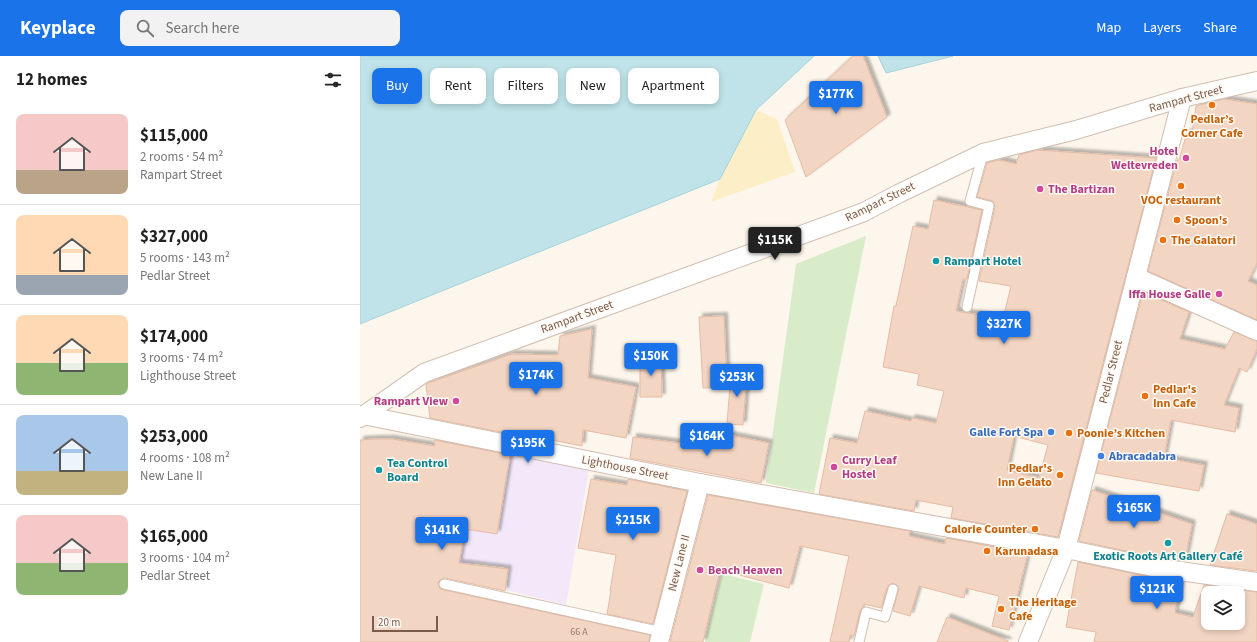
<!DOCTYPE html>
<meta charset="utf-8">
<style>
:root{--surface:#fff;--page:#f2f2f2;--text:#222;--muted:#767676;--line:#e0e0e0;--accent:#1a73e8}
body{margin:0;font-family:"Source Sans 3",sans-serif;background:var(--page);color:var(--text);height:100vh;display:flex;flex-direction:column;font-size:15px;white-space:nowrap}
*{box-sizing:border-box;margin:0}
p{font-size:13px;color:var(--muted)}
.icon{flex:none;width:22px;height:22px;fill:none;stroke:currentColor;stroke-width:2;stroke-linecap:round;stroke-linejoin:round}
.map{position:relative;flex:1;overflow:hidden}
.drawer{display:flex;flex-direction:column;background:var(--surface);width:360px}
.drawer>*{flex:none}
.banner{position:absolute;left:12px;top:12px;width:380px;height:36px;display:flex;gap:8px}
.fabs{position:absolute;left:841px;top:530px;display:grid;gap:8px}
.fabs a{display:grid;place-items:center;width:44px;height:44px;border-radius:8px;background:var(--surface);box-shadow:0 2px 6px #0003;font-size:20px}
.scale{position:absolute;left:12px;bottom:10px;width:66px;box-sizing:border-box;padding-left:4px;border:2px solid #7a5c4d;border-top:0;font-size:11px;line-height:14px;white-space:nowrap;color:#7a5c4d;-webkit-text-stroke:3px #fffaf3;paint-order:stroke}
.price{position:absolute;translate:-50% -34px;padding:0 9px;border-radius:4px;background:var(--accent);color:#fff;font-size:13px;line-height:26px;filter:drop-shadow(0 1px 2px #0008)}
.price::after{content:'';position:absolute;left:50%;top:24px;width:12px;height:9px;margin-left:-6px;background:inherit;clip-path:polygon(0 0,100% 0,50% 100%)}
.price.active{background:#222;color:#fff}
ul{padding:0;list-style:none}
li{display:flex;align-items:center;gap:12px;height:100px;padding:0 16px}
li+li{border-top:1px solid var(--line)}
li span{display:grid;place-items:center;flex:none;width:112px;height:80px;border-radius:8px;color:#555}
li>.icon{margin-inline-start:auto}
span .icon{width:48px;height:48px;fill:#fffc;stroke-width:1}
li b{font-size:17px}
h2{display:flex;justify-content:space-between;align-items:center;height:48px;padding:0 16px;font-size:17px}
.tag{padding:0 14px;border-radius:8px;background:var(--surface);box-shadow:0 2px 6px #0003;font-size:14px;line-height:36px}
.tag.active{background:var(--accent);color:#fff}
header{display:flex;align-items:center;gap:24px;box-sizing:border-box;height:56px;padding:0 20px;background:var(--accent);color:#fff}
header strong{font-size:19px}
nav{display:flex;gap:22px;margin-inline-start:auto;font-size:14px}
.search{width:280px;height:36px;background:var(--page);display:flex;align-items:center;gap:10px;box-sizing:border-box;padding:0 14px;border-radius:8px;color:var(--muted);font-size:15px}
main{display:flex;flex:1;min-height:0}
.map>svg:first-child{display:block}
.education{fill:#f3e8fa}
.green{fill:#d8ecc9}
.sand{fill:#fcefc7}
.water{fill:#bfe3e8;stroke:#a5d3da}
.building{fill:#f3d5c3;stroke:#e6bba3;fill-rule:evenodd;filter:url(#shadow)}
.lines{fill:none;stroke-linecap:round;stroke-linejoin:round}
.service-casing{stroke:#d1beb0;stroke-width:11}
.minor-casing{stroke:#d1beb0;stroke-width:20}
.service{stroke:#fff;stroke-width:9}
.minor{stroke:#fff;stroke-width:18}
.food-dot{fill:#e8710a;stroke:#fffaf3;stroke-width:1.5}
.hotel-dot{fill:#d1479c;stroke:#fffaf3;stroke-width:1.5}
.culture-dot{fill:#0f9aa8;stroke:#fffaf3;stroke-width:1.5}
.shop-dot{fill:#3f7fe0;stroke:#fffaf3;stroke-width:1.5}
.labels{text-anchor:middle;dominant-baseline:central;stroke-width:3;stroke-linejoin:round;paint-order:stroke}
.number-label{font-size:10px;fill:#987a6a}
.street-label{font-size:12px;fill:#7a5c4d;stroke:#fffaf3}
.food-label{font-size:12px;font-weight:bold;fill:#c56008;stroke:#fffaf3;text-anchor:start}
.hotel-label{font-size:12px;font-weight:bold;fill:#b23c85;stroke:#fffaf3;text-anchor:end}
.culture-label{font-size:12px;font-weight:bold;fill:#0d838f;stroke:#fffaf3;text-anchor:start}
.shop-label{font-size:12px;font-weight:bold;fill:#366cbe;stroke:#fffaf3;text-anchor:end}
</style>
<header>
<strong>Keyplace</strong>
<div class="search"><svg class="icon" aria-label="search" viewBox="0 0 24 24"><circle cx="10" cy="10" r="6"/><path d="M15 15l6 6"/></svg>Search here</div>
<nav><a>Map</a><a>Layers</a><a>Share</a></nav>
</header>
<main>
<section class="drawer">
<h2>12 homes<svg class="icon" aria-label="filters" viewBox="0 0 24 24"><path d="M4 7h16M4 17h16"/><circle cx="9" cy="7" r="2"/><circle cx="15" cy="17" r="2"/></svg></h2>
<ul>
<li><span style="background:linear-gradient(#f6c9c9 70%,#b9a48a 0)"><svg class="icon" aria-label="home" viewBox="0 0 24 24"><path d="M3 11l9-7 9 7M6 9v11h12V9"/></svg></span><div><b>$115,000</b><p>2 rooms · 54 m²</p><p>Rampart Street</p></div></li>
<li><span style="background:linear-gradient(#ffd9b3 75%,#9aa5b1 0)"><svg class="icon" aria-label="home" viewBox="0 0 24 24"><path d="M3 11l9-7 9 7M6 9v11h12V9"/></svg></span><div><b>$327,000</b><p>5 rooms · 143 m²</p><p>Pedlar Street</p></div></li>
<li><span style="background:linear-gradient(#ffd9b3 60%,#8fb573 0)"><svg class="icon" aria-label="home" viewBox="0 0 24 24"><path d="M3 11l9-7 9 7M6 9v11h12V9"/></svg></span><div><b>$174,000</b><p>3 rooms · 74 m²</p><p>Lighthouse Street</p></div></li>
<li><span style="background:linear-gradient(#a9c7e8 70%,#c2b280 0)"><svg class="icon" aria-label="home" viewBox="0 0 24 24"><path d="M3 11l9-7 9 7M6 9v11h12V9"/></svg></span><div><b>$253,000</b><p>4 rooms · 108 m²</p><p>New Lane II</p></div></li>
<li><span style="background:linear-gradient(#f6c9c9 60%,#8fb573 0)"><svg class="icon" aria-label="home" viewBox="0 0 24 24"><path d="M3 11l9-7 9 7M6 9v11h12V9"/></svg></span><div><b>$165,000</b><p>3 rooms · 104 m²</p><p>Pedlar Street</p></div></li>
</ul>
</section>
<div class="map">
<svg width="897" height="586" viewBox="0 0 897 586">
<defs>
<filter id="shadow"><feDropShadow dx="3.5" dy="-3.5" stdDeviation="1" flood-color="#0004"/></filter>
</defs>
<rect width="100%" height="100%" fill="#fdf6ec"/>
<path class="education" d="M108,392l121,21 -23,136 -60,-15 3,-23 -35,-5 -5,24 -24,-6z"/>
<g class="green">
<path d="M506,180l-52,257 -48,-10 30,-219z"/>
<path d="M362,518l42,10 -14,58h-45z"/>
</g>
<path class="sand" d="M396,54l21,9 18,53 -84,30 9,-23z"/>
<g class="water">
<path d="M0,0h454l-58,54 -36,69 -360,145z"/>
<path d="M518,0h75l-67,17z"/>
</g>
<g class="building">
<path d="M493,0h10l24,61 -81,60 -21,-57z"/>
<path d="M864,43l33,5v159l-9,18 9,4v35l-109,-49 29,-111h2l8,-28 5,1 4,-27z"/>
<path d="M677,94l119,8 -98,379 -107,-19 2,-11 -37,-7 -2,11 -95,-17 11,-56 27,5 8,-32 46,10 1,-3 24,5 8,-32 -27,-6 2,-11 -36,-7 11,-61h2l17,-80 15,3 6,-29 48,10 -15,69h-4l-7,32 47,8 8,-33 -32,-5 16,-74 -2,-6 -16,-4 10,-34 12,-3 17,4 3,-9zM654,380l34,9 -9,33 -32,-8z"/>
<path d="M783,236l46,20 -9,27 45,10 9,-17 23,9v8l-10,23 -8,-4 -15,37 15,3 -4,24 -64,-12 -7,38 40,7 -5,26 -103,-18z"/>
<path d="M364,260l3,71 -24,1 -4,-71z"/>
<path d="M232,273l-4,49 48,9 -10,51 -43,-8 -1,16 -50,-10h-12l-90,-18 -4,-33 2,-2 84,-29 46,1 2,-19z"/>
<path d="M280,301h21l1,40h-22z"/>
<path d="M371,316l16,1 -4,52 -16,-1z"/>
<path d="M369,379l40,8 -8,40 -131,-25 3,-21 93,12z"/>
<path d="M16,383h16l43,7 -1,-6 76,15 -13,79 -32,-5 -6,34 49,6 -3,22 -60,-13 -5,2 -2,2 2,7 210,46 -1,7h-289v-202z"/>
<path d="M231,423l36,6 1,-6 59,12 -34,133 -46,-10 4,-23h-1l6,-36 -38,-7z"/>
<path d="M732,434l100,34 -7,37 -31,-4 -75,-16z"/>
<path d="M348,439l202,36 -1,5 36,8 1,-6 82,15 -19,77 -17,-4 7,-30 -33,-8 -2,10 -45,-12 -9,30 -17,-5 6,-23 -2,-3 -5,-2 -5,4 -6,21 -17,-4 -4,7 -6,25 -4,-1 -1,7h-19l19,-86 -49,-10 -11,42 -69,-18 -17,72h-33z"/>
<path d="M867,458l30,10v47l-47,-6z"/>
<path d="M718,506l72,15 31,5 -6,31 18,4 11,-32 53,7v50h-163l2,-10 -30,-5zM848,537h30v30h-30z"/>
<path d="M587,561l61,24v1h-71z"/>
</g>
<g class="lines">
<g class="service-casing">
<g id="service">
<path d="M607,251l22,-101 -19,-5 13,-47"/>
<path d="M84,528l218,48"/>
<path d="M499,586l7,-30 19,5 8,-28"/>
</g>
</g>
<g class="minor-casing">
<g id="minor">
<path d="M776,221l121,54"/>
<path d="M3,359l337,68 366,66 86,18 105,15"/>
<path d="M0,362l64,-45 440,-161 34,-18 85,-41 93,-23 106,-32 75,-17"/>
<path d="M299,586l41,-159"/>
<path d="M668,586l38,-93 116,-451"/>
</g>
</g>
<use href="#service" class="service"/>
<use href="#minor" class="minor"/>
</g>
<g class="food-dot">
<circle cx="852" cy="49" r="4"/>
<circle cx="821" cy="130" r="4"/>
<circle cx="817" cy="164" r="4"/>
<circle cx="803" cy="184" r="4"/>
<circle cx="785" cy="340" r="4"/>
<circle cx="709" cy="377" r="4"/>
<circle cx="700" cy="419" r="4"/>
<circle cx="675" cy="473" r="4"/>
<circle cx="627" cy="495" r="4"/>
<circle cx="641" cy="553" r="4"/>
</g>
<g class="hotel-dot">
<circle cx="826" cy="102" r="4"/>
<circle cx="680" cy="133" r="4"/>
<circle cx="859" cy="238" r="4"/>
<circle cx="96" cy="345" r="4"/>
<circle cx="474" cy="411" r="4"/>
<circle cx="340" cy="514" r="4"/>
</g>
<g class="culture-dot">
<circle cx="576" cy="205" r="4"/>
<circle cx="19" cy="414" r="4"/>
<circle cx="808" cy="487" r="4"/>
</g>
<g class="shop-dot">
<circle cx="691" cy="376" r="4"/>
<circle cx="741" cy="400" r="4"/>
</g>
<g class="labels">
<g class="number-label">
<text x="219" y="576">66 A</text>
</g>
<g class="street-label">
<text transform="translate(826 43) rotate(-15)">Rampart Street</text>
<text transform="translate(520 146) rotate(-26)">Rampart Street</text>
<text transform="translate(217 261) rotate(-20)">Rampart Street</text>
<text transform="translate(751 316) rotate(-76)">Pedlar Street</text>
<text transform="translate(265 412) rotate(11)">Lighthouse Street</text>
<text transform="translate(319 507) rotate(-76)">New Lane II</text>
</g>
<g class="food-label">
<text x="852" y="63" text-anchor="middle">Pedlar’s<tspan x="852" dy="14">Corner Cafe</tspan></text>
<text x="821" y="144" text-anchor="middle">VOC restaurant</text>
<text x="825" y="164">Spoon's</text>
<text x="811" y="184">The Galatori</text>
<text x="793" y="333">Pedlar's<tspan x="793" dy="14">Inn Cafe</tspan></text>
<text x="717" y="377">Poonie’s Kitchen</text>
<text x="692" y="412" text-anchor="end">Pedlar's<tspan x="692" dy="14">Inn Gelato</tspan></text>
<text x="667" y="473" text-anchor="end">Calorie Counter</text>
<text x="635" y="495">Karunadasa</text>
<text x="649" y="546">The Heritage<tspan x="649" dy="14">Cafe</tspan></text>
</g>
<g class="hotel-label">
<text x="818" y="95">Hotel<tspan x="818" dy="14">Weltevreden</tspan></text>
<text x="688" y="133" text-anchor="start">The Bartizan</text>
<text x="851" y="238">Iffa House Galle</text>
<text x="88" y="345">Rampart View</text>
<text x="482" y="404" text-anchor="start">Curry Leaf<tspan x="482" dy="14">Hostel</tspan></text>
<text x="348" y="514" text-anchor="start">Beach Heaven</text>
</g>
<g class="culture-label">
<text x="584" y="205">Rampart Hotel</text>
<text x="27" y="407">Tea Control<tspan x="27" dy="14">Board</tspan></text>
<text x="808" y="500" text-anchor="middle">Exotic Roots Art Gallery Café</text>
</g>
<g class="shop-label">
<text x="683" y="376">Galle Fort Spa</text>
<text x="749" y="400" text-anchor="start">Abracadabra</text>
</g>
</g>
</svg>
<div class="fabs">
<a><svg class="icon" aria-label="layers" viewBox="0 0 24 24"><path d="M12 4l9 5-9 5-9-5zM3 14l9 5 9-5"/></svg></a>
</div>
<div class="scale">20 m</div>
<b class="price" style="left:476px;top:59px">$177K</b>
<b class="price active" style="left:415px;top:205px">$115K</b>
<b class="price" style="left:644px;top:289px">$327K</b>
<b class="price" style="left:291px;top:321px">$150K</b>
<b class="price" style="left:176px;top:340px">$174K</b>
<b class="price" style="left:377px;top:342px">$253K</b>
<b class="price" style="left:347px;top:401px">$164K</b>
<b class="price" style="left:168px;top:408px">$195K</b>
<b class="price" style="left:774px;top:473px">$165K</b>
<b class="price" style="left:273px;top:485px">$215K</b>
<b class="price" style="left:82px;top:495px">$141K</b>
<b class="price" style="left:797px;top:554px">$121K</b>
<div class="banner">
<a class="tag active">Buy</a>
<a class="tag">Rent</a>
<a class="tag">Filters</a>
<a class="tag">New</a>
<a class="tag">Apartment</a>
</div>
</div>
</main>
